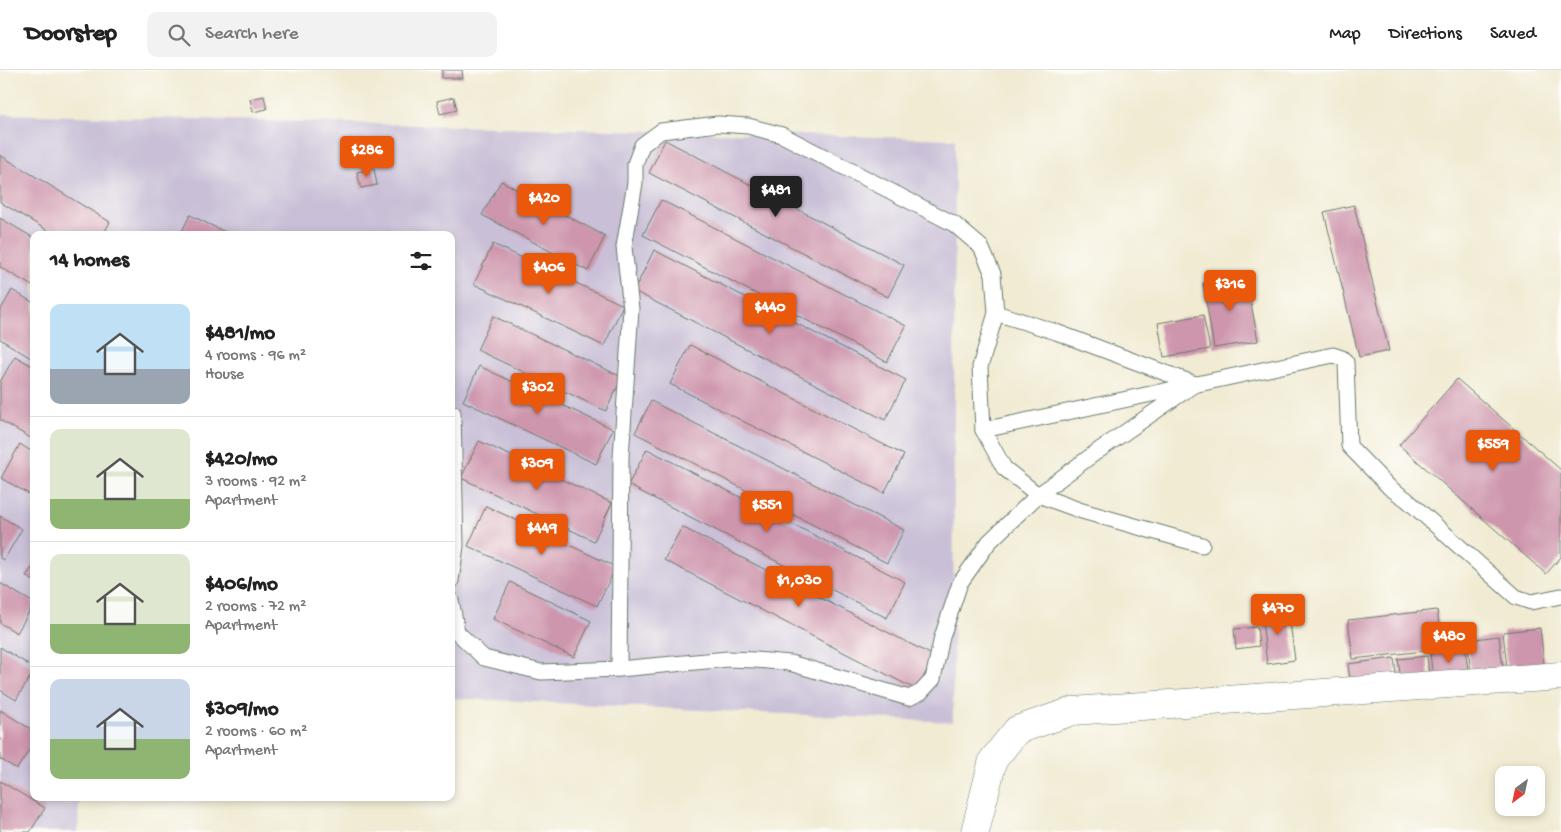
<!DOCTYPE html>
<meta charset="utf-8">
<style>
:root{--surface:#fff;--page:#f2f2f2;--text:#222;--muted:#767676;--line:#e0e0e0;--accent:#ea580c}
body{margin:0;font-family:"Gochi Hand",sans-serif;background:var(--page);color:var(--text);height:100vh;display:flex;flex-direction:column;font-size:19px;white-space:nowrap}
*{box-sizing:border-box;margin:0}
p{font-size:16px;color:var(--muted)}
.icon{flex:none;width:28px;height:28px;fill:none;stroke:currentColor;stroke-width:2;stroke-linecap:round;stroke-linejoin:round}
.map{position:relative;flex:1;overflow:hidden}
.panel{position:absolute;left:30px;top:161px;width:425px;height:570px;display:flex;flex-direction:column;background:var(--surface);border-radius:10px;box-shadow:0 2px 8px #0003}
.panel>*{flex:none}
.needle{width:32px;rotate:213deg}
.buttons{position:absolute;left:1495px;top:696px;display:grid;gap:10px}
.buttons a{display:grid;place-items:center;width:50px;height:50px;border-radius:10px;background:var(--surface);box-shadow:0 2px 8px #0003;font-size:25px}
.price{position:absolute;translate:-50% -42px;padding:0 11px;border-radius:5px;background:var(--accent);color:#fff;font-size:16px;line-height:32px;filter:drop-shadow(0 1px 2px #0008)}
.price::after{content:'';position:absolute;left:50%;top:30px;width:15px;height:11px;margin-left:-8px;background:inherit;clip-path:polygon(0 0,100% 0,50% 100%)}
.price.active{background:#222;color:#fff}
ul{padding:0;list-style:none}
li{display:flex;align-items:center;gap:15px;height:125px;padding:0 20px}
li+li{border-top:1px solid var(--line)}
li span{display:grid;place-items:center;flex:none;width:140px;height:100px;border-radius:10px;color:#555}
li>.icon{margin-inline-start:auto}
span .icon{width:60px;height:60px;fill:#fffc;stroke-width:1}
li b{font-size:21px}
h2{display:flex;justify-content:space-between;align-items:center;height:60px;padding:0 20px;font-size:21px}
header{display:flex;align-items:center;gap:30px;box-sizing:border-box;height:70px;padding:0 25px;background:var(--surface);border-bottom:1px solid var(--line)}
header strong{font-size:24px}
nav{display:flex;gap:28px;margin-inline-start:auto;font-size:18px}
.search{width:350px;height:45px;background:var(--page);display:flex;align-items:center;gap:12px;box-sizing:border-box;padding:0 18px;border-radius:10px;color:var(--muted);font-size:19px}
.map>svg:first-child{display:block}
.industrial{fill:#c9bfd7}
.building{fill:#ce96ad}
.lines{fill:none;stroke-linecap:round;stroke-linejoin:round}
.service-casing{stroke:#687a6c;stroke-width:17}
.minor-casing{stroke:#687a6c;stroke-width:29}
.service{stroke:#fff;stroke-width:15}
.minor{stroke:#fff;stroke-width:28}
</style>
<header>
<strong>Doorstep</strong>
<div class="search"><svg class="icon" aria-label="search" viewBox="0 0 24 24"><circle cx="10" cy="10" r="6"/><path d="M15 15l6 6"/></svg>Search here</div>
<nav><a>Map</a><a>Directions</a><a>Saved</a></nav>
</header>
<div class="map">
<svg width="1561" height="762" viewBox="0 0 1561 762">
<rect width="100%" height="100%" fill="#fdfcf7"/>
<filter id="ink" filterUnits="userSpaceOnUse"><feTurbulence type="fractalNoise" baseFrequency=".02" numOctaves="2"/><feDisplacementMap in="SourceGraphic" scale="10" xChannelSelector="R" yChannelSelector="G"/><feConvolveMatrix kernelMatrix="1 2 1 2 8 2 1 2 1" color-interpolation-filters="sRGB"/></filter>
<filter id="wash" filterUnits="userSpaceOnUse"><feTurbulence type="fractalNoise" baseFrequency=".0096" numOctaves="4" result="noise"/><feDisplacementMap in="SourceGraphic" scale="20" xChannelSelector="R" yChannelSelector="G"/><feGaussianBlur stdDeviation="1.12" result="paint"/><feColorMatrix in="noise" values="0 0 0 0 0 0 0 0 0 0 0 0 0 0 0 0 0 1.4 0 .05"/><feComposite in="paint" operator="in"/></filter>
<g filter="url(#wash)">
<rect width="100%" height="100%" fill="#f1ebd3"/>
<path class="industrial" d="M0,44l955,25 -2,583 -502,-24v-463h-417v563h45l-1,34h-78z"/>
<g id="blocks">
<g class="building">
<path d="M442,0h20l1,8h-21z"/>
<path d="M264,26l3,13 -14,3 -3,-13z"/>
<path d="M454,27l3,13 -17,4 -3,-13z"/>
<path d="M665,70l239,125 -16,32 -239,-124z"/>
<path d="M0,85l110,67 -7,13h-48l-55,-33z"/>
<path d="M374,99l3,16 -16,3 -4,-16z"/>
<path d="M501,111l104,55 -17,35 -106,-56z"/>
<path d="M661,130l245,126 -19,36 -244,-127z"/>
<path d="M1354,135l35,146 -30,6 -35,-145z"/>
<path d="M190,145l41,20h-51z"/>
<path d="M0,148l34,20v49l-34,-20z"/>
<path d="M493,174l130,61 -19,41 -130,-62z"/>
<path d="M654,180l252,130 -21,40 -251,-129z"/>
<path d="M1246,206l12,65 -44,7 -11,-65z"/>
<path d="M12,220l22,13v57l-34,-21v-28z"/>
<path d="M1203,245l7,34 -46,8 -6,-34z"/>
<path d="M493,246l129,61 -16,34 -129,-61z"/>
<path d="M690,275l214,110 -20,38 -214,-109z"/>
<path d="M15,286l19,11v73l-34,-20v-38z"/>
<path d="M479,296l134,63 -17,35 -133,-63z"/>
<path d="M1457,309l104,91v87l-15,17 -147,-129z"/>
<path d="M651,331l253,129 -17,33 -252,-130z"/>
<path d="M479,371l133,62 -18,38 -133,-63z"/>
<path d="M20,374l14,9v44l-33,-19z"/>
<path d="M647,379l258,133 -18,36 -259,-133z"/>
<path d="M486,436l130,61 -19,39 -129,-60z"/>
<path d="M0,446l22,13 -18,31 -4,-2z"/>
<path d="M682,457l252,129 -17,34 -253,-130z"/>
<path d="M34,495v16l-8,-5z"/>
<path d="M510,512l81,39 -17,36 -81,-38z"/>
<path d="M0,513l34,20 -17,30 -17,-10z"/>
<path d="M1288,537l7,53 -28,4 -6,-53z"/>
<path d="M1437,540l5,39 -89,10 -5,-39z"/>
<path d="M1257,557l2,19 -23,3 -2,-20z"/>
<path d="M1540,558l4,35 -37,5 -4,-36z"/>
<path d="M1499,566l4,33 -32,4 -4,-33z"/>
<path d="M0,577l34,21v3l-18,29 -16,-10z"/>
<path d="M1465,578l4,28 -36,4 -3,-27z"/>
<path d="M1427,586l2,21 -28,3 -3,-21z"/>
<path d="M1394,588l3,24 -46,6 -3,-24z"/>
<path d="M0,640l34,21v11l-17,27 -17,-10z"/>
<path d="M0,711l45,27 -15,24h-30z"/>
</g>
</g>
</g>
<g filter="url(#ink)">
<use href="#blocks" fill-opacity="0" stroke="#687a6c" stroke-width="1"/>
<g class="lines">
<g class="service-casing">
<g id="service">
<path d="M996,243l60,19 139,52"/>
<path d="M983,360l350,-75 9,3 4,4 3,84 41,42 16,11 110,98 15,5 30,-6"/>
<path d="M451,511l5,-35 -3,-133"/>
<path d="M451,530l6,32 27,26 57,14 78,-3 109,-10 27,1 35,3 119,35 12,-6 12,-13 9,-42 18,-54 29,-41 49,-47 57,-42 100,-69"/>
<path d="M619,599l2,-212 10,-148 -7,-62 11,-64v-19l7,-19 19,-14 57,-7 30,2 34,9 172,89 27,23 12,27 3,39 -16,54 3,63 21,38 34,27 44,16 120,34"/>
</g>
</g>
<g class="minor-casing">
<path id="minor" d="M975,762l18,-72 24,-30 56,-19 488,-35"/>
</g>
<use href="#service" class="service"/>
<use href="#minor" class="minor"/>
</g>
</g>
</svg>
<div class="buttons">
<a><svg class="needle" viewBox="-14 -14 28 28"><path d="M0-13l5 13h-10z" fill="#e53935"/><path d="M0 13l5-13h-10z" fill="#767676"/></svg></a>
</div>
<b class="price" style="left:367px;top:108px">$286</b>
<b class="price active" style="left:776px;top:148px">$481</b>
<b class="price" style="left:544px;top:156px">$420</b>
<b class="price" style="left:549px;top:225px">$406</b>
<b class="price" style="left:1230px;top:242px">$316</b>
<b class="price" style="left:770px;top:265px">$440</b>
<b class="price" style="left:538px;top:345px">$302</b>
<b class="price" style="left:1493px;top:402px">$559</b>
<b class="price" style="left:537px;top:421px">$309</b>
<b class="price" style="left:767px;top:463px">$551</b>
<b class="price" style="left:542px;top:486px">$449</b>
<b class="price" style="left:799px;top:538px">$1,030</b>
<b class="price" style="left:1278px;top:566px">$470</b>
<b class="price" style="left:1449px;top:594px">$480</b>
<section class="panel">
<h2>14 homes<svg class="icon" aria-label="filters" viewBox="0 0 24 24"><path d="M4 7h16M4 17h16"/><circle cx="9" cy="7" r="2"/><circle cx="15" cy="17" r="2"/></svg></h2>
<ul>
<li><span style="background:linear-gradient(#bfe0f5 65%,#9aa5b1 0)"><svg class="icon" aria-label="home" viewBox="0 0 24 24"><path d="M3 11l9-7 9 7M6 9v11h12V9"/></svg></span><div><b>$481/mo</b><p>4 rooms · 96 m²</p><p>House</p></div></li>
<li><span style="background:linear-gradient(#dfe7d0 70%,#8fb573 0)"><svg class="icon" aria-label="home" viewBox="0 0 24 24"><path d="M3 11l9-7 9 7M6 9v11h12V9"/></svg></span><div><b>$420/mo</b><p>3 rooms · 92 m²</p><p>Apartment</p></div></li>
<li><span style="background:linear-gradient(#dfe7d0 70%,#8fb573 0)"><svg class="icon" aria-label="home" viewBox="0 0 24 24"><path d="M3 11l9-7 9 7M6 9v11h12V9"/></svg></span><div><b>$406/mo</b><p>2 rooms · 72 m²</p><p>Apartment</p></div></li>
<li><span style="background:linear-gradient(#c9d6e8 60%,#8fb573 0)"><svg class="icon" aria-label="home" viewBox="0 0 24 24"><path d="M3 11l9-7 9 7M6 9v11h12V9"/></svg></span><div><b>$309/mo</b><p>2 rooms · 60 m²</p><p>Apartment</p></div></li>
</ul>
</section>
</div>
